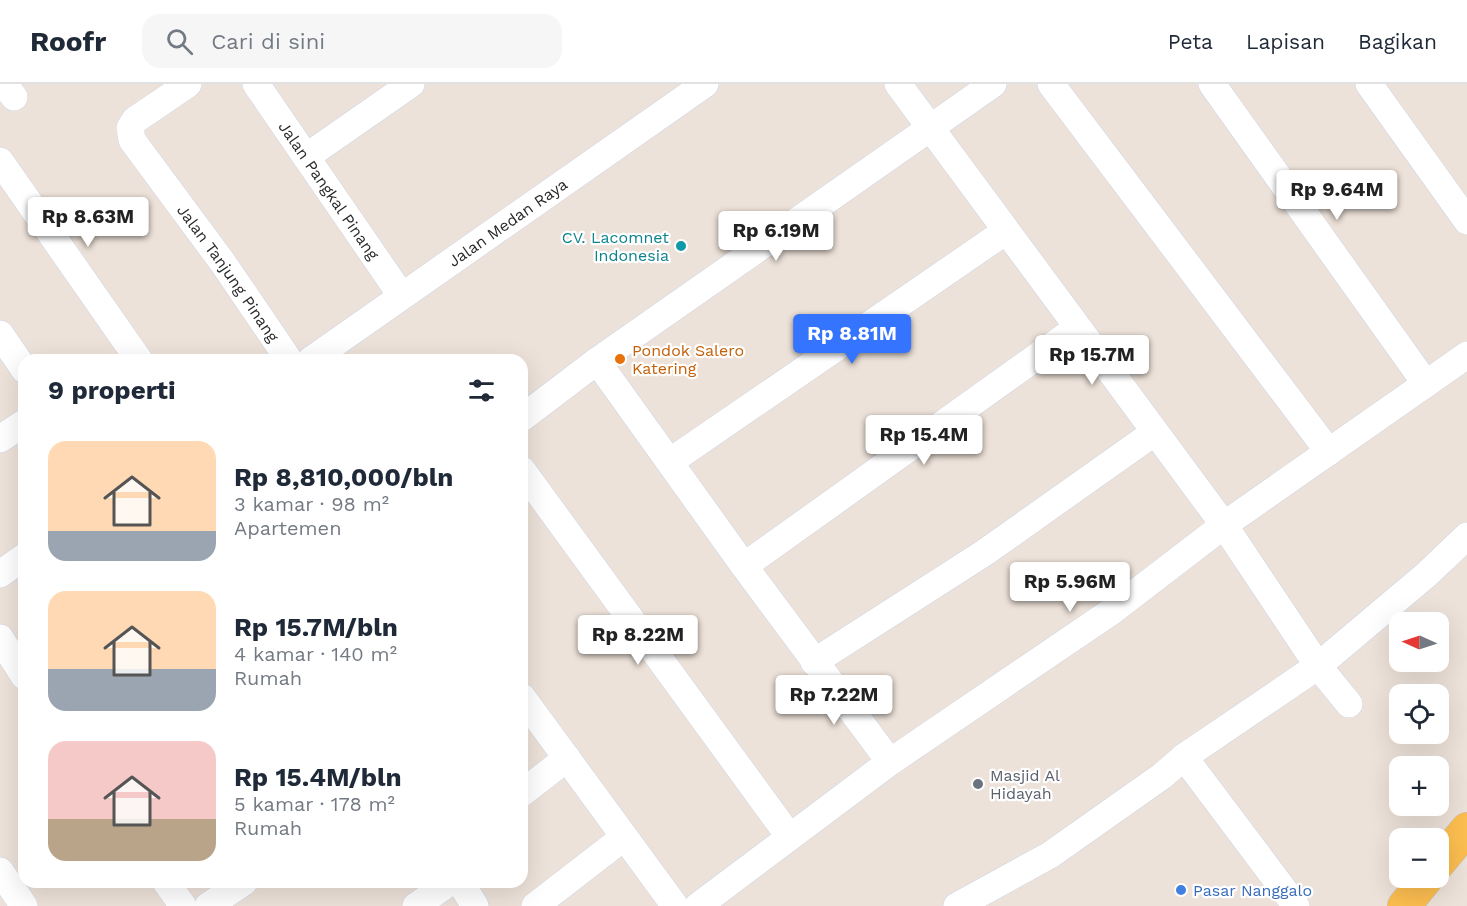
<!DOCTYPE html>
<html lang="id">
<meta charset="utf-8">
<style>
:root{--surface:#fff;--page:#f6f6f7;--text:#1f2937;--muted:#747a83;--line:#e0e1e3;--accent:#3474ff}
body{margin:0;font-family:"Work Sans",sans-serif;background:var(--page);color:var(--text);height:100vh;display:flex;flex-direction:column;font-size:22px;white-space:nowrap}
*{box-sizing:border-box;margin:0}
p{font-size:20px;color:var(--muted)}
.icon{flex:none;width:33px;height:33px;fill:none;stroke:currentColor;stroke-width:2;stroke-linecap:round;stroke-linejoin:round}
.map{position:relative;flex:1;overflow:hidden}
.details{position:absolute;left:18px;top:270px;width:510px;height:534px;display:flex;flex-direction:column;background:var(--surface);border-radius:18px;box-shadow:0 6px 24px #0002}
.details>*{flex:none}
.needle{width:39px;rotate:273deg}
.controls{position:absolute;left:1389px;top:528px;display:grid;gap:12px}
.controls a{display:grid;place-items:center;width:60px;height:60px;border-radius:12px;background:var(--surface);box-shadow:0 6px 24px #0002;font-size:30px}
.price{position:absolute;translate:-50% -51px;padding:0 14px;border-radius:6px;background:#fff;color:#222;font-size:20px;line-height:39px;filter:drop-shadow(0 2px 3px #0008)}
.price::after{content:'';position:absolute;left:50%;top:36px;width:18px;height:14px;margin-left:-9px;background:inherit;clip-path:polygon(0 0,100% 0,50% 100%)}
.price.selected{background:var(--accent);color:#fff}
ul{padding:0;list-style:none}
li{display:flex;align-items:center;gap:18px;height:150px;padding:0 30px}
li span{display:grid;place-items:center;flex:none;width:168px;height:120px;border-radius:18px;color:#555}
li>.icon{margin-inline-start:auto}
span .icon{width:72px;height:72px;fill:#fffc;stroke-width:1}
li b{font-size:26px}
h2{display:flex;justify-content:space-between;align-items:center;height:72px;padding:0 30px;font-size:26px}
header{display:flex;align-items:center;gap:36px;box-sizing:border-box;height:84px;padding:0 30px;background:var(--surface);border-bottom:2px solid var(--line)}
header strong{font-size:28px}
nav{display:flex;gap:33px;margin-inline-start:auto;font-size:21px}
.search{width:420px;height:54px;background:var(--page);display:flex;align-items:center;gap:15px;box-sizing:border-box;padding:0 21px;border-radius:18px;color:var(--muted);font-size:22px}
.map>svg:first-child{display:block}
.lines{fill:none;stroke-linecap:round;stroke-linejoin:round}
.minor-casing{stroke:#ced5e3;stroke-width:28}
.major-casing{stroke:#c3c3c3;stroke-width:34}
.minor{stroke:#fff;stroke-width:27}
.major{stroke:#fbbd4f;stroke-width:33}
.culture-dot{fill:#0f9aa8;stroke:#fff;stroke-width:2}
.food-dot{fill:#e8710a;stroke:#fff;stroke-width:2}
.worship-dot{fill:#6b7280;stroke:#fff;stroke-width:2}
.shop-dot{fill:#3f7fe0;stroke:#fff;stroke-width:2}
.labels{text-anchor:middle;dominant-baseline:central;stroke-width:4.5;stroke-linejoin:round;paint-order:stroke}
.street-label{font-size:16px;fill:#292929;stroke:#fff}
.culture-label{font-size:16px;fill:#0d838f;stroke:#fff;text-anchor:end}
.food-label{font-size:16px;fill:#c56008;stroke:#fff;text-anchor:start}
.worship-label{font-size:16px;fill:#5b616d;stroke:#fff;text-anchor:start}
.shop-label{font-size:16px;fill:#366cbe;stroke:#fff;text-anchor:start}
</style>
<header>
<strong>Roofr</strong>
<div class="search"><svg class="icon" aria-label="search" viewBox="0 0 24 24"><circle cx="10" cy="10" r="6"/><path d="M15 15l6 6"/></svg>Cari di sini</div>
<nav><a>Peta</a><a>Lapisan</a><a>Bagikan</a></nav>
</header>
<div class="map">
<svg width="1467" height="822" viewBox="0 0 1467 822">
<rect width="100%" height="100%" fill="#ede2d9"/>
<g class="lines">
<g class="minor-casing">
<g id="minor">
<path d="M4,0l10,13"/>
<path id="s1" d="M188,0l-53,36 -5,8 2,12 91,123 66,97"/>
<path id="s2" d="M256,0l145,211"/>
<path d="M898,0l326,441 94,141 31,38"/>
<path d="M1051,0l278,368"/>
<path d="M1212,0l214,300"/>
<path d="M1369,0l98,137"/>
<path d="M306,73l105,-73"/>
<path d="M0,77l139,199"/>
<path d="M0,250l24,35"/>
<path id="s3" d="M311,276l394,-276"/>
<path d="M597,277l147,205 146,196"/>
<path d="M522,334l75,-57 396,-277"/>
<path d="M0,355l24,-16"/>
<path d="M671,377l335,-230"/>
<path d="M522,386l267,366"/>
<path d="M744,482l333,-238"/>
<path d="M0,490l24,-17"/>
<path d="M0,554l24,38"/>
<path d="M814,578l170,-109 171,-121"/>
<path d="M522,613l153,209"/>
<path d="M1184,673l112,149"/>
<path d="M522,709l45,-35"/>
<path d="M0,787l24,35"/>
<path d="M166,798l17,24"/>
<path d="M460,798l15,24"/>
<path d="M208,822l36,-24"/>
<path d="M416,822l34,-24"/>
<path d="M535,822l88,-68"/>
<path d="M698,822l192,-144 222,-151 112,-86 243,-170"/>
<path d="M957,822l93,-51 112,-79 22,-19 134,-91 108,-91 41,-39"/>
</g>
</g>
<g class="major-casing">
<g id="major">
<path d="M1438,780l29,-35"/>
<path d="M1404,822l23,-28"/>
</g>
</g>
<use href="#minor" class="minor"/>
<use href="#major" class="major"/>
</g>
<circle class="culture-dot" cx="681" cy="162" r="6"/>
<circle class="food-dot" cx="620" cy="275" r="6"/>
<circle class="worship-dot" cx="978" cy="700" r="6"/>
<circle class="shop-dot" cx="1181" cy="806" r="6"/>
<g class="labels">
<g class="street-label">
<text stroke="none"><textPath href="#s2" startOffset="129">Jalan Pangkal Pinang</textPath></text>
<text stroke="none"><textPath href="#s3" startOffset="240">Jalan Medan Raya</textPath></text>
<text stroke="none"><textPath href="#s1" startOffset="250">Jalan Tanjung Pinang</textPath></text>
</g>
<g class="culture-label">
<text x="669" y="153">CV. Lacomnet<tspan x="669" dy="18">Indonesia</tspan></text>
</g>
<g class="food-label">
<text x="632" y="266">Pondok Salero<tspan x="632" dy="18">Katering</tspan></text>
</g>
<g class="worship-label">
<text x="990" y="691">Masjid Al<tspan x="990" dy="18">Hidayah</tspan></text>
</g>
<g class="shop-label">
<text x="1193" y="806">Pasar Nanggalo</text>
</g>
</g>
</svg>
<div class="controls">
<a><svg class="needle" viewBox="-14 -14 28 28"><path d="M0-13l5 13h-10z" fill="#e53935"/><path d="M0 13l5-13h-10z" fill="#747a83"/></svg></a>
<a><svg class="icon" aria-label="locate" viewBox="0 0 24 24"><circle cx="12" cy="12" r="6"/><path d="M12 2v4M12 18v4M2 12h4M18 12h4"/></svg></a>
<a>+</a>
<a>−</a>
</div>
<b class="price" style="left:1337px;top:137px">Rp 9.64M</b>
<b class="price" style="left:88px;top:164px">Rp 8.63M</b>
<b class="price" style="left:776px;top:178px">Rp 6.19M</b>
<b class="price selected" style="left:852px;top:281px">Rp 8.81M</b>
<b class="price" style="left:1092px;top:302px">Rp 15.7M</b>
<b class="price" style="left:924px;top:382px">Rp 15.4M</b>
<b class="price" style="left:1070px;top:529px">Rp 5.96M</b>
<b class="price" style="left:638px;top:582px">Rp 8.22M</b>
<b class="price" style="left:834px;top:642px">Rp 7.22M</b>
<section class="details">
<h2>9 properti<svg class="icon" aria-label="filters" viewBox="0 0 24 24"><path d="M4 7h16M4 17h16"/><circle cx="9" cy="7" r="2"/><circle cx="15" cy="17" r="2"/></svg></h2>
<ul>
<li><span style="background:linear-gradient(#ffd9b3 75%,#9aa5b1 0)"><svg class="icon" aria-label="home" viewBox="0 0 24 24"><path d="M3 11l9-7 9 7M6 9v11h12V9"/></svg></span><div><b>Rp 8,810,000/bln</b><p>3 kamar · 98 m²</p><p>Apartemen</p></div></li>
<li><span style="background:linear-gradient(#ffd9b3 65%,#9aa5b1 0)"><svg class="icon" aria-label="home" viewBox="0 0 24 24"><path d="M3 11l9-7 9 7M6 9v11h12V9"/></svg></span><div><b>Rp 15.7M/bln</b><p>4 kamar · 140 m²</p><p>Rumah</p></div></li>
<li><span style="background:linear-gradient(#f6c9c9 65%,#b9a48a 0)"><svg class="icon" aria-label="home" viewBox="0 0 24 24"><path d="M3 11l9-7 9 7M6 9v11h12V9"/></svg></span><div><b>Rp 15.4M/bln</b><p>5 kamar · 178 m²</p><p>Rumah</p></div></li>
</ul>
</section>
</div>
